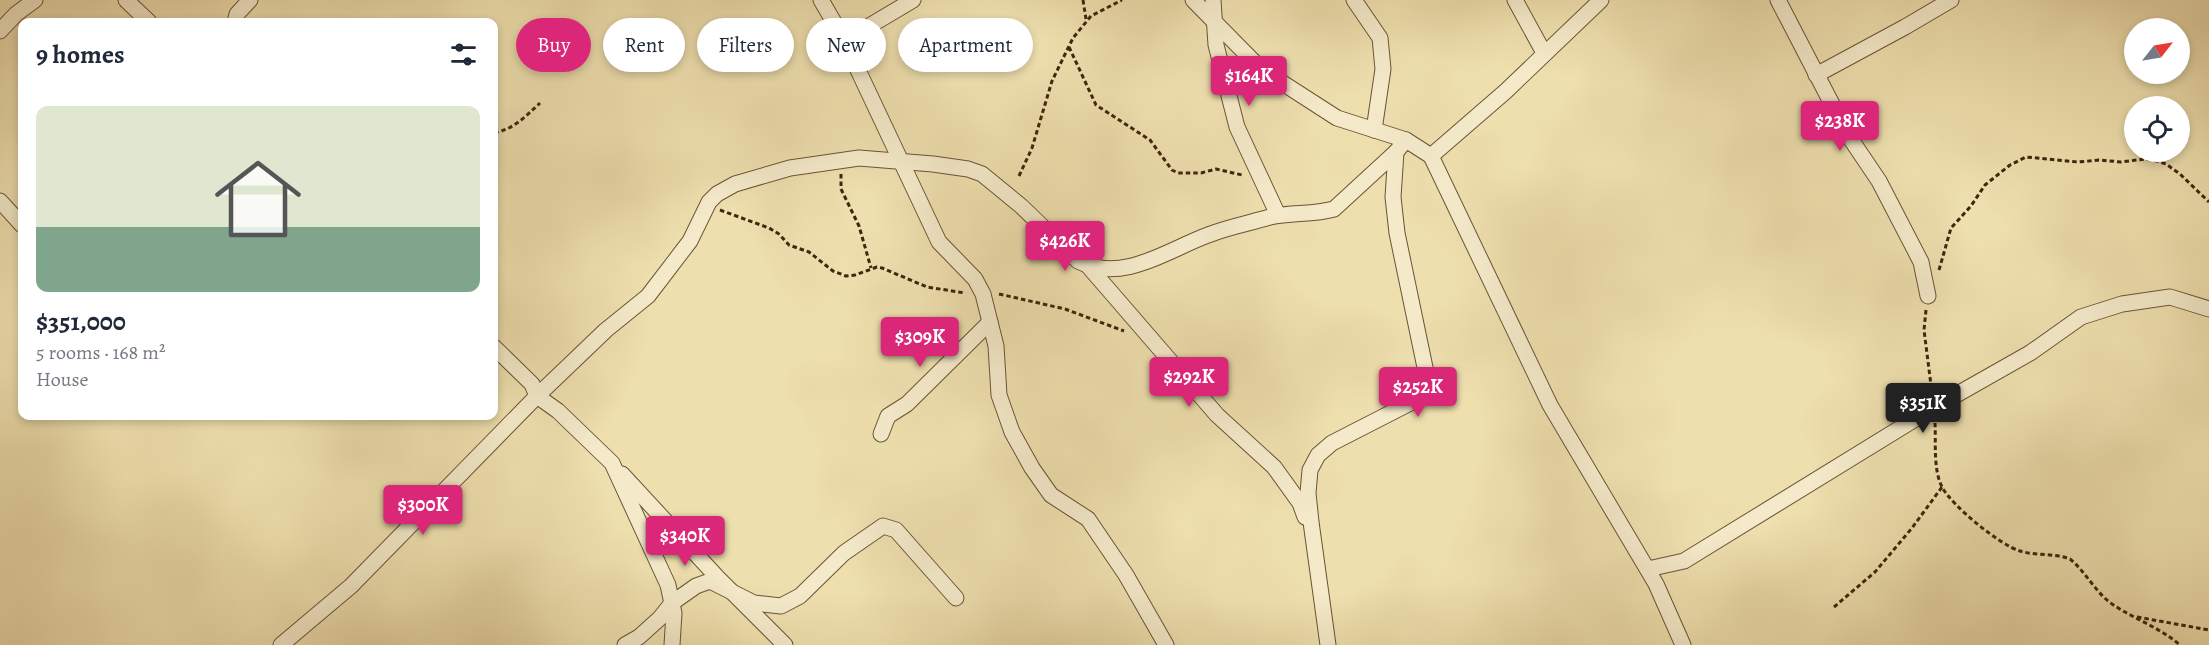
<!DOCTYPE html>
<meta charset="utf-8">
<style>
:root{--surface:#fff;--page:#f6f6f7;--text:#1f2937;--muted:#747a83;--accent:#db2777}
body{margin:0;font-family:Alegreya,serif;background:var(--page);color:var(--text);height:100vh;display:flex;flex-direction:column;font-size:22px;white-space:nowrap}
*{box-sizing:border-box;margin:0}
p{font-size:20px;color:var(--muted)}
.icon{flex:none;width:33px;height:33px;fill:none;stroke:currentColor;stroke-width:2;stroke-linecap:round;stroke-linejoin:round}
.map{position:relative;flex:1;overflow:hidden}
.side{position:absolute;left:18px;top:18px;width:480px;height:402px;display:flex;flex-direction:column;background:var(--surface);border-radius:12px;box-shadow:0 3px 9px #0003}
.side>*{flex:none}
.banner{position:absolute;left:516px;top:18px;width:570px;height:54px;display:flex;gap:12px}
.needle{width:39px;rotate:59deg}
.buttons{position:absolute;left:2124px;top:18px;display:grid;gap:12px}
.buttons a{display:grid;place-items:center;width:66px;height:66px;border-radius:50%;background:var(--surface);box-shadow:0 3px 9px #0003;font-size:30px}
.price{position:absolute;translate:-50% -51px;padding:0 14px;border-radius:6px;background:var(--accent);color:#fff;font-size:20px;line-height:39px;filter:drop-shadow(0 2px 3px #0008)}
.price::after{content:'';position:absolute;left:50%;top:36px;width:18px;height:14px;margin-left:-9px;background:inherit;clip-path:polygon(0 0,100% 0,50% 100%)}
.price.current{background:#222;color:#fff}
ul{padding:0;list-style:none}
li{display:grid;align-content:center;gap:12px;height:318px;padding:0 18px}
li span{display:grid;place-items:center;height:186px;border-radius:12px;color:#555}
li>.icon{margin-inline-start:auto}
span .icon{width:108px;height:108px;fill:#fffc;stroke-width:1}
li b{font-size:26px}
h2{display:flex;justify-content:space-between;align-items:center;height:72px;padding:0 18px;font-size:26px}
.pill{padding:0 21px;border-radius:27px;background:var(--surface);box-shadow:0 3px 9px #0003;font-size:21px;line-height:54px}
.pill.current{background:var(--accent);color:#fff}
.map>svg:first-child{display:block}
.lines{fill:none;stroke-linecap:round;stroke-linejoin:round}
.minor-casing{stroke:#6c5335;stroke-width:17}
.path{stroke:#40240d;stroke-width:3;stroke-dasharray:4.5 3;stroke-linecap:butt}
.minor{stroke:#f4eaca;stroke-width:15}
</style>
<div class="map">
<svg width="2209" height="645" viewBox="0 0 2209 645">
<rect width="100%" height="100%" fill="#eedfae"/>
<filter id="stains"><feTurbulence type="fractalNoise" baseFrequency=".00333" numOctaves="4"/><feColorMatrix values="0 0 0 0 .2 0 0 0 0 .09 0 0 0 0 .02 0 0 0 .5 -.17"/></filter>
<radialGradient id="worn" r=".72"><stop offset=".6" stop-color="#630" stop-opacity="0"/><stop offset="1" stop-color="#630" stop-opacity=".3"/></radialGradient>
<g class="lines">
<g class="minor-casing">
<g id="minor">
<path d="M126,0l23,22"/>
<path d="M821,0l21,36 97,206 36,37 8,15 13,52 3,49 13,37 20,36 19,27 37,24 38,56 40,70"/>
<path d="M1193,0l68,69 76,49 69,22"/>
<path d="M1213,0l3,45 21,82 41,88"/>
<path d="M1354,0l26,38 3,31 -9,61"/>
<path d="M1515,0l29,53"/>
<path d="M1778,0l70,135 31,46 42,81 7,34"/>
<path d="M235,22l2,-8 13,-14"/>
<path d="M0,31l16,-17 19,-14"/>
<path d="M844,41l69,-41"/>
<path d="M1816,75l89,-48 46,-27"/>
<path d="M1431,156l119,249 106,179 27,61"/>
<path d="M0,201l22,24"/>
<path d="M1089,267l128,148 57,52 26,36 5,14"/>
<path d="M494,347l38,37 5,12"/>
<path d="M537,396l21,15 54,52 56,122 6,28 -2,32"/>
<path d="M881,434l7,-18 19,-12 83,-82"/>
<path d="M622,474l96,104 67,67"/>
<path d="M1648,569l36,-8 249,-153 97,-55 51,-36 41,-13 48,-7 39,12"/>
<path d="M281,645l70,-59 186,-190 69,-66 42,-34 42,-55 19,-39 8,-8 18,-10 55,-16 69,-10 74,6 35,5 14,5 39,32 57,55c45,23 89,-11 130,-26 20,-8 42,-12 62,-18 21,-5 43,-2 64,-8l62,-57 10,-12 25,16 75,-65 95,-91"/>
<path d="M625,645l14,-8 21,-19 12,-15 24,-17 14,-5 44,22 27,3 19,-10 44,-43 39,-27 13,4 60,68"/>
<path d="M1328,645l-17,-123 -3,-29 2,-23 8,-15 14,-12 82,-42 11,-14 2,-10 -30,-144 -4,-36 3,-45"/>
</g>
</g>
<g class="path">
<path d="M1083,0l3,19"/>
<path d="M1069,47l27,58 54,35 22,30 6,3h23l15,-4 26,6"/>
<path d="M494,133c20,-4 31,-16 46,-30"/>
<path d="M841,174v15l18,37 12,42"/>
<path d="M1019,176l13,-28 20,-67 21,-43 18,-22 31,-16"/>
<path d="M720,210l49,18 10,6 10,11 20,7 24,19 13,5 9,-1 22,-8 5,1 45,19 38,6"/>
<path d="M1939,270l12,-42 20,-22 14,-21 25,-20 16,-8 52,5 21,-2 22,2 24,-3 12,2 9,3 14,10 29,28"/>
<path d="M999,294l66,15 59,22"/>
<path d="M1926,310l-2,20 8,63"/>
<path d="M1935,423c1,20 -2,46 7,64 10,19 58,58 78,64 16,5 34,2 50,8 16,13 25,33 42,45 22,15 47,23 68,41"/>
<path d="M1834,607l41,-35 37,-44 30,-41"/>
<path d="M2137,617l72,13"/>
</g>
<use href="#minor" class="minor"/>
</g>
<rect width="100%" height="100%" filter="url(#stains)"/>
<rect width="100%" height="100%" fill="url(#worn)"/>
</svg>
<div class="buttons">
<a><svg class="needle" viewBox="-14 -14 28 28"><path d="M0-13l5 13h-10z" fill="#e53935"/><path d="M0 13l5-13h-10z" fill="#747a83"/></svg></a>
<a><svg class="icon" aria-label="locate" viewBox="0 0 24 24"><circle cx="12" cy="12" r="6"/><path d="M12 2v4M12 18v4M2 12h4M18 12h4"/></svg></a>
</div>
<b class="price" style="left:1249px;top:107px">$164K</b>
<b class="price" style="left:1840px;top:152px">$238K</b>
<b class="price" style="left:1065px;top:272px">$426K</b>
<b class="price" style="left:920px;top:368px">$309K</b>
<b class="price" style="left:1189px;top:408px">$292K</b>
<b class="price" style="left:1418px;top:418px">$252K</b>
<b class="price current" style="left:1923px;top:434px">$351K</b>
<b class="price" style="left:423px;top:536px">$300K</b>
<b class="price" style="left:685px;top:567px">$340K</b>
<div class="banner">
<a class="pill current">Buy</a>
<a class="pill">Rent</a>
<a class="pill">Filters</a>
<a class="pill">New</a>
<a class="pill">Apartment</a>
</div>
<section class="side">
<h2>9 homes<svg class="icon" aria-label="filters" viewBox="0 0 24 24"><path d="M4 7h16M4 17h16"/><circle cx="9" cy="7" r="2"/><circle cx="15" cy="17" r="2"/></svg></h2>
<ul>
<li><span style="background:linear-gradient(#dfe7d0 65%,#7fa58c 0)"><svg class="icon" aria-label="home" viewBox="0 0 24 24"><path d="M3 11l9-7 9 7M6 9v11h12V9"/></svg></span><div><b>$351,000</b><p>5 rooms · 168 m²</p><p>House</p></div></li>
</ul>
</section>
</div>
